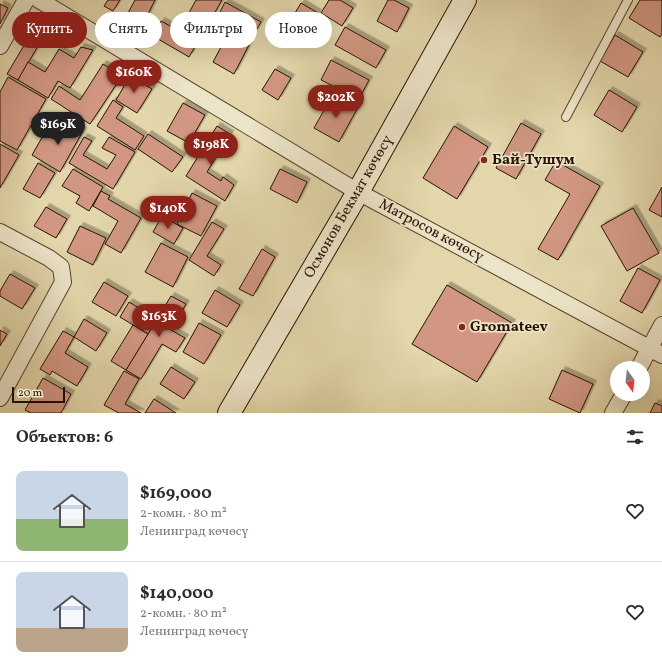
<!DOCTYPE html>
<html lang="ru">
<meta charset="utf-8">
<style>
:root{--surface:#fff;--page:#f2f2f3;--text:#2b2b33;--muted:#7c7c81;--line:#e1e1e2;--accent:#8f2418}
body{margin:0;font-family:Vollkorn,serif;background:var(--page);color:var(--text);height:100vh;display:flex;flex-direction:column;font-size:15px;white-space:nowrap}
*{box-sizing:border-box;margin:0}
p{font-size:13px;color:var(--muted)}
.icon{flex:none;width:22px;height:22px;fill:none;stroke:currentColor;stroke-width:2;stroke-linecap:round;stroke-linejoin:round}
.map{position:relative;height:413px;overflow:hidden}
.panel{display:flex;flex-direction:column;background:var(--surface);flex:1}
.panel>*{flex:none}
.banner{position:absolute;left:12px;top:12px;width:400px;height:36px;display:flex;gap:8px}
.needle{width:26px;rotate:165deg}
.fabs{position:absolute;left:610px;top:361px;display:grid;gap:8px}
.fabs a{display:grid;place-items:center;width:40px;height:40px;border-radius:50%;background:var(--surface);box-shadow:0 4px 16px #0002;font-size:20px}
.scale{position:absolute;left:12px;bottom:10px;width:53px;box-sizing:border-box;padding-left:4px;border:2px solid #281300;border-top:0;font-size:11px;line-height:14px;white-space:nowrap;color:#281300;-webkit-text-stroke:3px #ece4c8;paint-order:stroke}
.price{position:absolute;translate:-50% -34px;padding:0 9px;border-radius:14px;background:var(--accent);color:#fff;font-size:13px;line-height:26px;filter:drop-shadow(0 1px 2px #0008)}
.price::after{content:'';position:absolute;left:50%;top:24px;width:12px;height:9px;margin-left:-6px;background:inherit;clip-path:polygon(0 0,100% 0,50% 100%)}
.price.selected{background:#222;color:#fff}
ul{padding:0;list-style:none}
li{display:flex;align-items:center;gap:12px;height:100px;padding:0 16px}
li+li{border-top:1px solid var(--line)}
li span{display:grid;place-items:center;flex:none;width:112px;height:80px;border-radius:8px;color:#555}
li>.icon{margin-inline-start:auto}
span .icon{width:48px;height:48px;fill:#fffc;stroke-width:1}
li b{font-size:17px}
h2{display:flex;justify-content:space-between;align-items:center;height:48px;padding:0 16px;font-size:17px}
.pill{padding:0 14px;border-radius:18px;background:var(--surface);box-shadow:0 4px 16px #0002;font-size:14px;line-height:36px}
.pill.selected{background:var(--accent);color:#fff}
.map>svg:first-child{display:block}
.building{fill:#d19782;stroke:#281300;filter:url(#shadow)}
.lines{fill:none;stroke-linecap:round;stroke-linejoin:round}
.service-casing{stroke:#56442a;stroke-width:10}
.minor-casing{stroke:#56442a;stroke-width:18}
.secondary-casing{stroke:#281300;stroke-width:24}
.service{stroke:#ece4c8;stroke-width:8}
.minor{stroke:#ece4c8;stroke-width:16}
.secondary{stroke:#ece4c8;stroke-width:22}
.poi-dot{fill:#8f2418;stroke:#ece4c8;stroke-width:1.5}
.labels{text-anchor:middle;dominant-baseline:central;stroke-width:3.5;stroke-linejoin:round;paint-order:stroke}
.poi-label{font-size:15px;font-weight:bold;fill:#281300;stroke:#ece4c8;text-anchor:start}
.street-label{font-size:15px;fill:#281300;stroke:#ece4c8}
</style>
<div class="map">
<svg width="662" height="413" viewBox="0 0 662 413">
<defs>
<filter id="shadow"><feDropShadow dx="3.5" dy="-3.5" stdDeviation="0" flood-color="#0004"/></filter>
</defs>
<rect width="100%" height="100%" fill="#e2d6aa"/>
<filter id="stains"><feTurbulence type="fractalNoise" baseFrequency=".005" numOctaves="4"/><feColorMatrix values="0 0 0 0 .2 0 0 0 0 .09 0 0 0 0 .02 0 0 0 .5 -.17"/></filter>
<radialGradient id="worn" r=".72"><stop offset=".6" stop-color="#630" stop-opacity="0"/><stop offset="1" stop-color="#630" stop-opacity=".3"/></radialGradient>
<g class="building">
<path d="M108,0h12l-7,11 -9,-5z"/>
<path d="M135,0h20l-11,22 -16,-9z"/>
<path d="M196,0h26l-33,57 -36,-21 8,-15 18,10z"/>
<path d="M329,0h11l13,8 -11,18 -21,-13z"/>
<path d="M388,0h6l15,8 -12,24 -20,-11z"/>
<path d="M640,0h22v34l-2,3 -31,-19z"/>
<path d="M225,2l36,20 -8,13 -35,-19z"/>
<path d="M301,3l17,10 -15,25 -17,-10z"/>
<path d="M0,4l8,4 -8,16z"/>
<path d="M41,17l31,18 -7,13 -21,-12 -26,44 -11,-6z"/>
<path d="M345,27l41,23 -10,18 -41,-23z"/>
<path d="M228,34l21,11 -15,29 -21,-12z"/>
<path d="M615,35l28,17 -15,25 -28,-16z"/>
<path d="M81,47l12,3 -23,38 -12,-7 -10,17 -30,-18 10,-18 17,10 14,-23 15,9z"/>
<path d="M331,60l38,20 -10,19 -38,-19z"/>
<path d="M103,64l19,12 -32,48 -39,-25 8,-13 21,14z"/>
<path d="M275,69l16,9 -13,22 -16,-10z"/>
<path d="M130,76l22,13 -15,24 -21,-13z"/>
<path d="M8,77l38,22 -29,51 -17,-9v-49z"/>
<path d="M609,90l28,17 -15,25 -28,-17z"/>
<path d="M332,96l25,13 -18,33 -25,-14z"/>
<path d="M113,100l10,7 -7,11 28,18 -9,14 -38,-24z"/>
<path d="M183,103l22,12 -16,28 -22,-12z"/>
<path d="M65,120l18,11 -23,41 -28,-17 12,-21 10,5z"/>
<path d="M521,123l20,11 -25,45 -20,-11z"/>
<path d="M217,126l13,8 -23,38 14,9 2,-4 11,8 -9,16 -39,-25z"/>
<path d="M454,126l34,21 -31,52 -34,-21z"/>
<path d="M148,134l35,23 -11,15 -34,-23z"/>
<path d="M84,137l8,4 -9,14 24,14 9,-14 -14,-7 7,-11 26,15 -22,37 -44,-26z"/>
<path d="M0,144l19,11 -19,33z"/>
<path d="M556,161l44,25 -42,74 -20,-11 32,-55 -25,-14z"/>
<path d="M38,163l17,10 -15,25 -17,-9z"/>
<path d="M73,169l30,18 -14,24 -13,-8 4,-7 -18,-10z"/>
<path d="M280,169l27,13 -10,21 -27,-14z"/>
<path d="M662,187v30l-13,-7z"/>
<path d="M101,191l9,5 -2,3 33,19 -20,35 -16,-9 13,-23 -25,-15z"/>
<path d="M192,193l25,13 -16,30 -24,-12z"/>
<path d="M46,207l21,12 -11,19 -22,-12z"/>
<path d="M633,208l26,45 -32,18 -26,-45z"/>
<path d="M162,216l21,12 -9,16 -21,-12z"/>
<path d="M212,222l12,7 -17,27 14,9 -7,11 -25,-16z"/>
<path d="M80,226l26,12 -13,27 -26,-13z"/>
<path d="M161,243l27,14 -15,30 -28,-15z"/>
<path d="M262,249l13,8 -22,39 -14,-7z"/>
<path d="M638,268l22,12 -18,33 -22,-12z"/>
<path d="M10,274l25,14 -13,21 -22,-13v-5z"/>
<path d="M104,282l24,14 -12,20 -24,-14z"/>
<path d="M447,285l65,38 -35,59 -65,-38z"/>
<path d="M215,290l25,15 -13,22 -25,-14z"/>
<path d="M171,296l15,8 -15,26 14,8 -9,14 -14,-8 -21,35 -15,-9z"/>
<path d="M129,302l28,17 -9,15 -28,-17z"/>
<path d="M84,319l23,14 -11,18 -22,-14z"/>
<path d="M199,323l22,12 -17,29 -21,-12z"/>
<path d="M133,325l15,9 -22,36 -15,-9z"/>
<path d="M0,330l7,4 -7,12z"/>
<path d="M63,331l11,6 -9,16 23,14 -11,19 -25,-15 -2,4 -10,-6z"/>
<path d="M171,367l24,15 -11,17 -24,-15z"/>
<path d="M562,370l31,14 -13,29 -31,-14z"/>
<path d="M124,371l15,8 -14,25 16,9h-22l-15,-8z"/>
<path d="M43,378l28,16 -10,19h-30l-6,-3z"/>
<path d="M154,399l22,14h-31z"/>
<path d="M655,403l7,3v7h-12z"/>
</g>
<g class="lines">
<g class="service-casing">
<path id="service" d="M566,117l62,-117"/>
</g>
<g class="minor-casing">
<g id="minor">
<path d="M39,0l319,192 304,163"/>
<path d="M0,46l26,-46"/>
<path d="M0,232l49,26 12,9 2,15 -63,116"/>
<path d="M639,368l23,-43"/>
<path d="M613,413l11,-19"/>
</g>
</g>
<g class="secondary-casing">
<path id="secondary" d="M229,413l129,-221 107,-192"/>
</g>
<use href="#service" class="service"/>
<use href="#minor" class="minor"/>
<use href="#secondary" class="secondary"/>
</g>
<g class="poi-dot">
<circle cx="484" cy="160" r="4"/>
<circle cx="462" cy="327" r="4"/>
</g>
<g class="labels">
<g class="poi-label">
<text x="492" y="160">Бай-Тушум</text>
<text x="470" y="327">Gromateev</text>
</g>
<g class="street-label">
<text transform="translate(349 207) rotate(-60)">Осмонов Бекмат көчөсү</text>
<text transform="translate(431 231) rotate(28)">Матросов көчөсү</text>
</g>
</g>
<rect width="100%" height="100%" filter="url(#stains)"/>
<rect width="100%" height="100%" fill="url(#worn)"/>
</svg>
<div class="fabs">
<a><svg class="needle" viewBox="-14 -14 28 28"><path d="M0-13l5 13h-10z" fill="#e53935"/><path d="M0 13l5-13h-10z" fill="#7c7c81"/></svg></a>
</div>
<div class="scale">20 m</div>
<b class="price" style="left:134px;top:94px">$160K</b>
<b class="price" style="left:336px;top:119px">$202K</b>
<b class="price selected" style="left:58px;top:146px">$169K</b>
<b class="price" style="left:211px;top:166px">$198K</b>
<b class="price" style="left:168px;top:230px">$140K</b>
<b class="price" style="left:159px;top:338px">$163K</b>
<div class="banner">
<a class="pill selected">Купить</a>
<a class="pill">Снять</a>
<a class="pill">Фильтры</a>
<a class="pill">Новое</a>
</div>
</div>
<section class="panel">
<h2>Объектов: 6<svg class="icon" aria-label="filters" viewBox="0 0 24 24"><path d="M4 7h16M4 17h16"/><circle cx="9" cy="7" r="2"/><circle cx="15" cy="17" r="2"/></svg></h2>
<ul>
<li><span style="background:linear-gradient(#c9d6e8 60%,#8fb573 0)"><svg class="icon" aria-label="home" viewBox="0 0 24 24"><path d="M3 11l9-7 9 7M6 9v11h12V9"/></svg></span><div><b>$169,000</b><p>2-комн. · 80 m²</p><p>Ленинград көчөсү</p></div><svg class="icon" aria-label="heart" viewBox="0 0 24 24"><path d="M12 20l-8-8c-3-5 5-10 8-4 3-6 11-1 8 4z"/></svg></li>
<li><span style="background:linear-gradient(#c9d6e8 70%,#b9a48a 0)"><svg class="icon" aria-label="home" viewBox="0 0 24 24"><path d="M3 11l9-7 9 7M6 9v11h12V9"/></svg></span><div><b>$140,000</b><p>2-комн. · 80 m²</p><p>Ленинград көчөсү</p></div><svg class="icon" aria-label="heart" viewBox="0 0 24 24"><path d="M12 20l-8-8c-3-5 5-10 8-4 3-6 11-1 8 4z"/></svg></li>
</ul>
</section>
